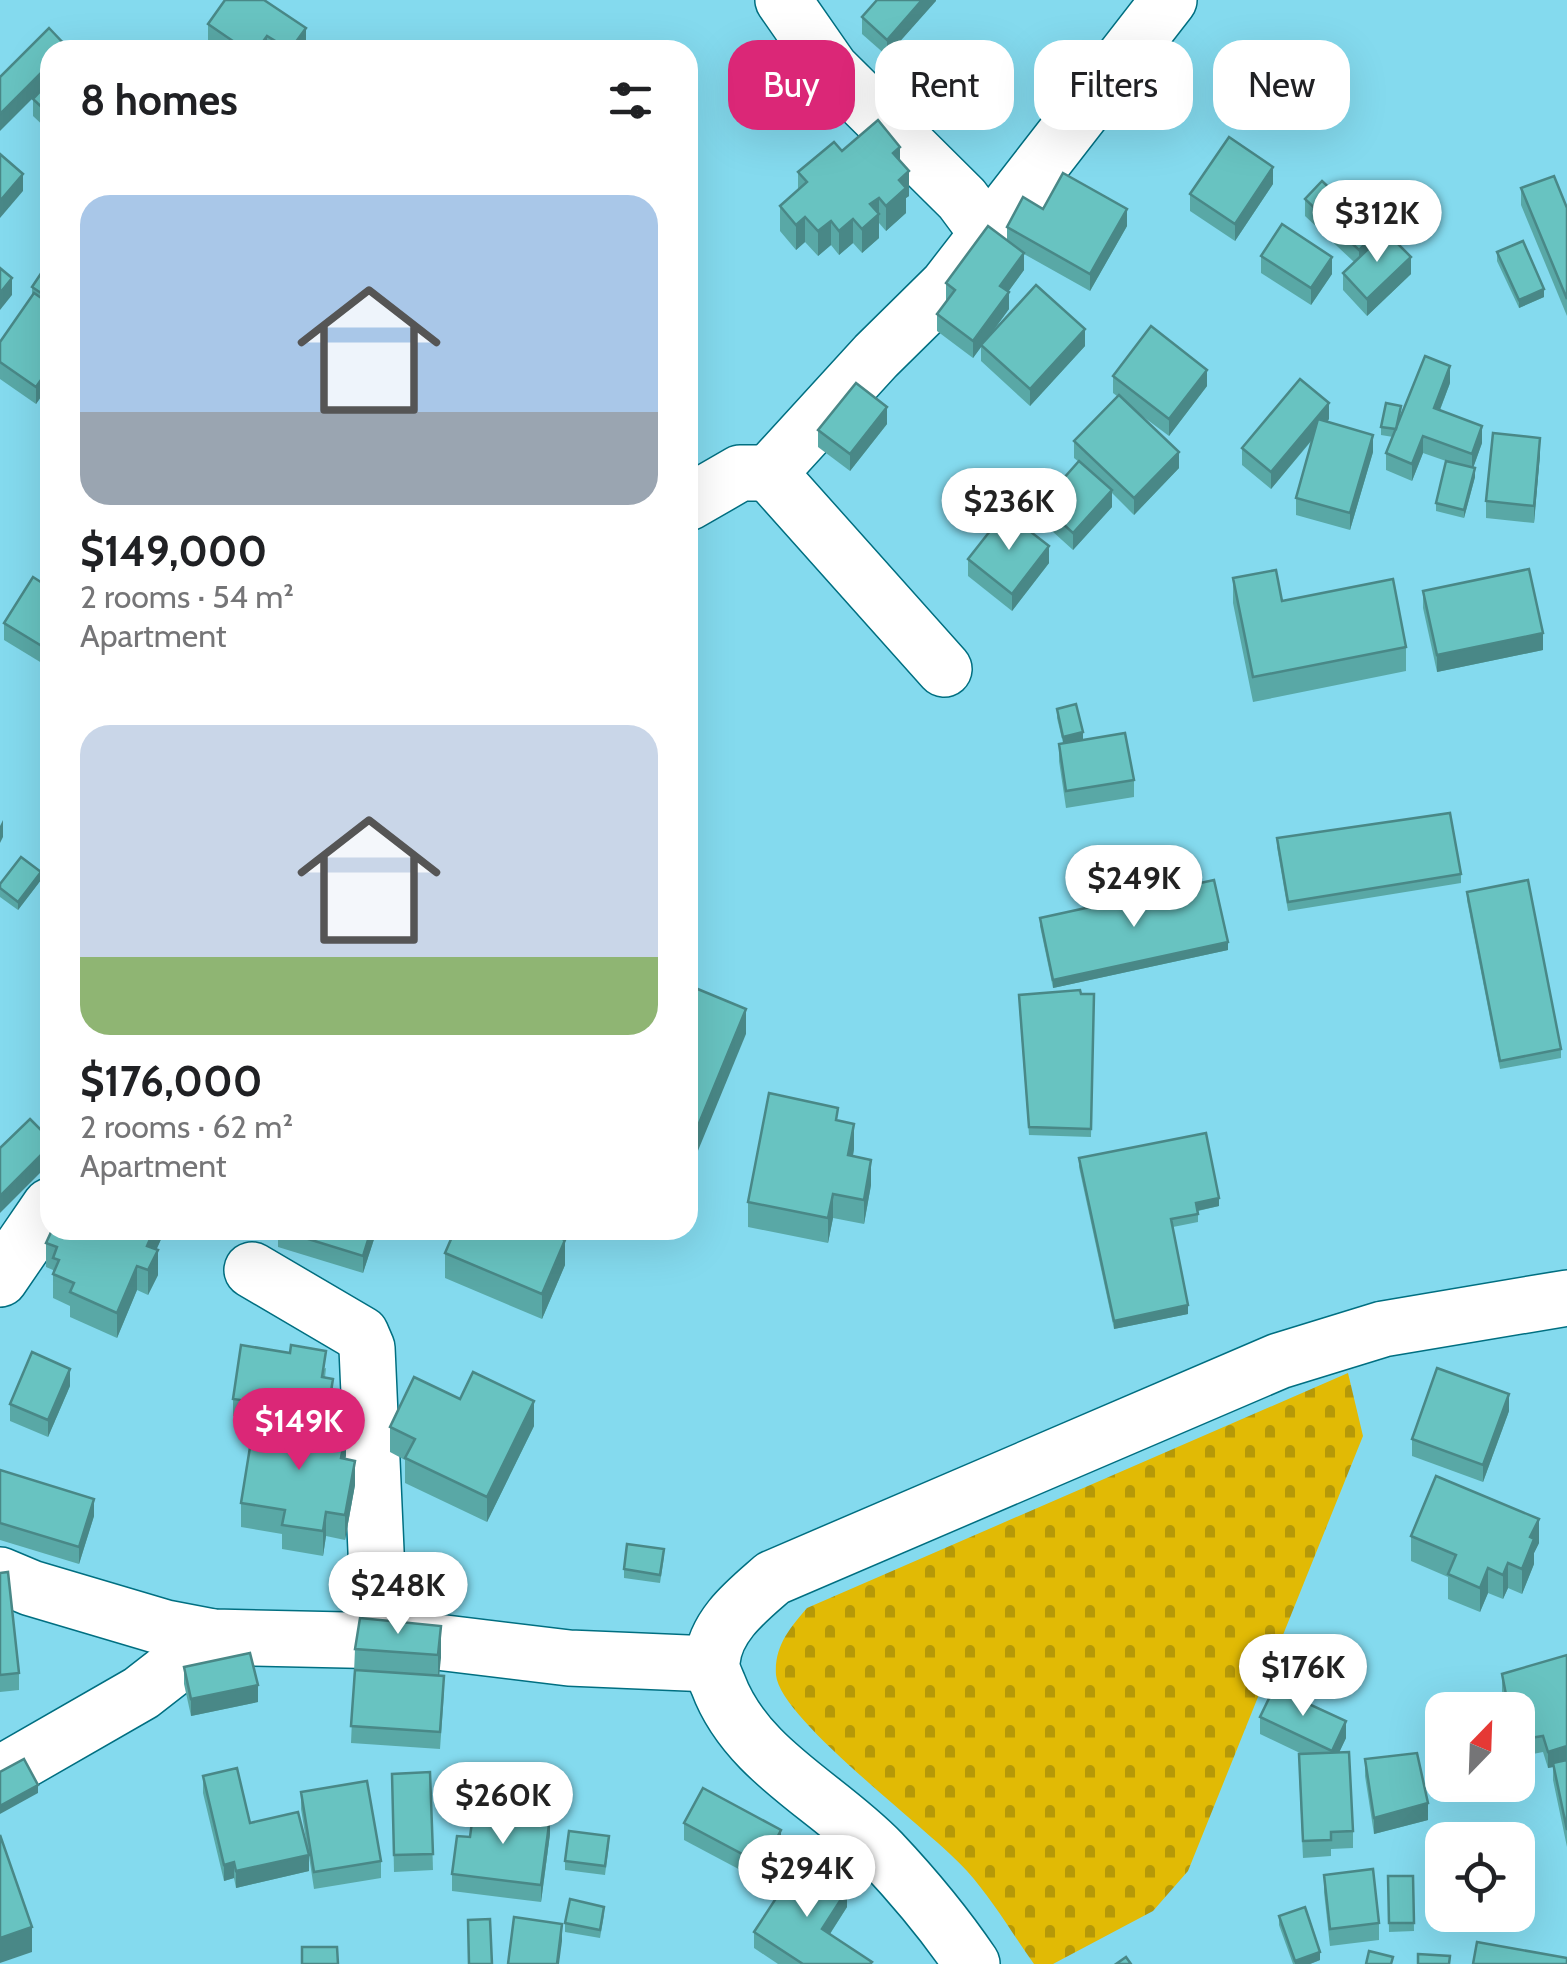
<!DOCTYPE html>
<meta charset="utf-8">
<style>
:root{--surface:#fff;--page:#f2f2f2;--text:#202124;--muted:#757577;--accent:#db2777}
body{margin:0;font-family:Cabin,sans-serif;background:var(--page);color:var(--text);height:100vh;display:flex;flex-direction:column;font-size:38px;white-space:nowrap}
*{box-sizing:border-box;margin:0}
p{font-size:32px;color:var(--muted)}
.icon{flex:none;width:55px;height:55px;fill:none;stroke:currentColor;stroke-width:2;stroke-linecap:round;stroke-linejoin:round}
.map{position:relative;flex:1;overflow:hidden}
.sheet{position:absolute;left:40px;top:40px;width:658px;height:1200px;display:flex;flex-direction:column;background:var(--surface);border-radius:30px;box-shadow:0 10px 40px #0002}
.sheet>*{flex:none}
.hud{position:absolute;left:728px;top:40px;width:688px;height:90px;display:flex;gap:20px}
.needle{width:65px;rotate:23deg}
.controls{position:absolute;left:1425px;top:1692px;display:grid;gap:20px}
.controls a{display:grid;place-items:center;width:110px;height:110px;border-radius:20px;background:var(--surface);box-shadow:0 10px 40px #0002;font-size:50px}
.price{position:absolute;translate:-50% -85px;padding:0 22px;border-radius:35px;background:#fff;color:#222;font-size:32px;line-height:65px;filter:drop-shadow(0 2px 5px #0008)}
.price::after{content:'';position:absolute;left:50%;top:60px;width:30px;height:22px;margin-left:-15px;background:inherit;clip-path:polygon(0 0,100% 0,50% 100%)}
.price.active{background:var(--accent);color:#fff}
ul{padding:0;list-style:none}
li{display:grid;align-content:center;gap:20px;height:530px;padding:0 40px}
li span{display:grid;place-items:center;height:310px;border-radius:30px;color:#555}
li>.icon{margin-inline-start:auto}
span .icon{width:180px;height:180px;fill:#fffc;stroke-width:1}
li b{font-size:42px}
h2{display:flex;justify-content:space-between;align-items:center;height:120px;padding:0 40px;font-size:42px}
.chip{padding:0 35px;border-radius:30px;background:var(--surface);box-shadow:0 10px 40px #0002;font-size:35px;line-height:90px}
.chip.active{background:var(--accent);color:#fff}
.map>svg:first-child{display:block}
.cemetery{fill:url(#cemetery-stones)}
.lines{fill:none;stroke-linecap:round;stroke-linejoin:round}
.minor-casing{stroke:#006f81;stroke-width:58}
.minor{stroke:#fff;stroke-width:55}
.wall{fill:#59a8a6}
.shaded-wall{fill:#498887}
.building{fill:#68c3c1;stroke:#498887;stroke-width:2.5}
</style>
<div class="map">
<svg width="1567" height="1964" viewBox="0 0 1567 1964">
<defs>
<pattern id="cemetery-stones" width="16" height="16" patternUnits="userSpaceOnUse" patternTransform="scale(2.5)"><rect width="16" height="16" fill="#e1ba05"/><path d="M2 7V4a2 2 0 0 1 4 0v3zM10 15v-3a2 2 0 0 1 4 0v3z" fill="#b59808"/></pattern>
</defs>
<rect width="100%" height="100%" fill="#84daee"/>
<path class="cemetery" d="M1348,1373l15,63 -175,435 -35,40 -100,53h-19c-22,-31 -42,-65 -67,-93 -35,-40 -187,-151 -191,-196 -2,-29 14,-47 31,-67z"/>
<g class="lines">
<g class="minor-casing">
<g id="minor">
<path d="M783,0l48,69 131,130 26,35"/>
<path d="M688,503l52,-30h29"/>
<path d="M944,669l-175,-196 107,-117 71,-70 222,-286"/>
<path d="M252,1270l109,64 6,14 13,293"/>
<path d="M0,1279l50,-73"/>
<path d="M0,1575l31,13 135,40 47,9 224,5 132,16 142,6"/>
<path d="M0,1774l141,-81 72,-56"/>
<path d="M972,1964c-27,-40 -58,-77 -91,-112 -54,-56 -135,-92 -163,-168 -3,-7 -7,-15 -6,-22 3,-37 36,-62 61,-84l506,-217 104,-32 184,-31"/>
</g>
</g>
<use href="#minor" class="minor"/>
</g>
<g class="wall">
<path d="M225,0l81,45 -4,5h-81l-13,-9v-17z"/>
<path d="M936,0l-49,56 -25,-22v-17z"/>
<path d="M50,81v51l-17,-16v-17z"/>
<path d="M842,151l58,10 9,35 -3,2v15l-20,18 -7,-8v15l-17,15 -9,-10 -14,12 -8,-10 -13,11 -13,-14 -9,8 -16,-19v-25l18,-16v-18z"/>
<path d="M1273,184l-38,57 -45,-30v-17z"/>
<path d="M1521,188l46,20v108l-46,-111z"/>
<path d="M1305,199l71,43 35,32 -44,42 -24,-26v-17l11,-11 -49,-46z"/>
<path d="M1043,209l84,17 -37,65 -66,-37v16l-16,22 1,17 -18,25 94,12 -55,60 -49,-45v-14l-8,11 -36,-27v-17l10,-13 -1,-1v-17l61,-43v-13z"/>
<path d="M1497,252l47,45 -25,11 -22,-47z"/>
<path d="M1261,256l71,18 -21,31 -50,-32z"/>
<path d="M50,260v124l-14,20 -36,-25v-37l32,-45v-10z"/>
<path d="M1113,376l94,10 -38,50 -32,-24 42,56 -45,47 -22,-22v14l-39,43 -32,-29v-17l38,-42 -5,-4v-17l43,-45 -4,-3z"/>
<path d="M1450,383l-10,27 42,33 -9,25 2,9 -11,41 -28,-7v-8l10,-42 -23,-8 -11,28 -26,-11v-17l7,-16 -12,-2v-8l20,-11z"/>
<path d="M1329,419l-2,3 46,30 -23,78 -54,-15v-17l17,-59 -42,50 -29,-24v-17z"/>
<path d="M887,424l-37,47 -32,-24v-17z"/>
<path d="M1540,455l-6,68 -48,-5v-17z"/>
<path d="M50,547v29l-6,-4v-17z"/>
<path d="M968,559l81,4 -37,48 -44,-35z"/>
<path d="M1233,578l49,23 124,46v24l-153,31 -20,-99z"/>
<path d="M50,588v80l-46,-28v-17z"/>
<path d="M1423,591l120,59 -106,22 -14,-64z"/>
<path d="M1057,709l26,31 51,40v17l-68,11 -7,-47v-17l4,-1 -6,-25z"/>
<path d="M1277,838l184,36v9l-173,28 -11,-64z"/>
<path d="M41,880l-23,30 -18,-13v-13z"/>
<path d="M1467,892l94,157v9l-61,11 -33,-169z"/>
<path d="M1040,918l188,32 -175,38 -13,-62z"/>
<path d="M1081,994h13l-3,143 -62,-2 -10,-131z"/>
<path d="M838,1121l16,28 -1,7 18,29 -7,39 -31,-6 -5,25 -80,-16v-25z"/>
<path d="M1079,1158l140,48 -21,5v11l-25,5 15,87 -74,15 -35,-162z"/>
<path d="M162,1230v7l-6,13 2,25 -10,20 -11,-5 -20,48 -47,-21v-11l-17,-8v-28l-7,-3v-24z"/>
<path d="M278,1230h99l-14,43 -85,-26z"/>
<path d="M455,1230h99l-2,5 13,30 -23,54 -97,-41v-25z"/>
<path d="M326,1368l-1,10 8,18 -5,32 17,31 10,26 -10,55 -19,-4 -3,20 -41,-7v-15l-41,-7v-24l22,-60 2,-13 -18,-3v-9l-14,-2v-17z"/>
<path d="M70,1386l-22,51 -38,-16v-17z"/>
<path d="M460,1399l74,27 -47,96 -82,-39v-23l-15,-8v-25z"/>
<path d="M1509,1411l-26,71 -71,-26v-17z"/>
<path d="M0,1470l94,46 -15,48 -79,-24z"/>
<path d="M1411,1536l128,7 -5,10v11l-12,30 -14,-6 -5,11 -15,-6 -8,19 -32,-13v-22l-37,-16z"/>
<path d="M664,1557l-4,26 -36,-5v-9z"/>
<path d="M0,1573l19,100v17l-19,2z"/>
<path d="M441,1626l-2,50 5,17 -4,56 -89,-6 4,-94z"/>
<path d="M1567,1655v192l-14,-67v-13l-5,1 -5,-16 -25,5v-47h-12l-4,-19v-17z"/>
<path d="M184,1667l74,35 -67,14 -7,-32z"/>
<path d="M1434,1706l8,4v60l-8,-47z"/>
<path d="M1260,1717l86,21 -7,14 14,79v17l-22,1v7l-28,2 -4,-87v-17h3l-42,-20z"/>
<path d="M1365,1759l63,61 -54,14 -9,-58z"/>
<path d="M430,1772l3,98 -39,2 -2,-98z"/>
<path d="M203,1776l47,47 58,29 -7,-43v-17l80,69v17l-67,11 -5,-33v15l-73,17 -2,-10 -10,3 -21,-88z"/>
<path d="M1445,1785h24v13l-22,1z"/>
<path d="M684,1823l97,24 -18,35 -79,-42z"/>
<path d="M550,1834l-9,68 -89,-11v-17z"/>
<path d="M609,1844l-4,31 -40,-5v-9z"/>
<path d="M1324,1875l55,48v17l-49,6 -6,-54z"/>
<path d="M1388,1876h25l1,55 -25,1z"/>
<path d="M847,1907l-17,27 42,30h-94l-24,-16v-16z"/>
<path d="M604,1915l-4,23 -35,-6v-9z"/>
<path d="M1279,1916l41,44 -10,4h-17l-14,-39z"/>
</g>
<g class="shaded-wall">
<path d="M922,0h14v1l-49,55v-16z"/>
<path d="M306,28v17l-4,5h-12z"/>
<path d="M267,36v14h-10z"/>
<path d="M50,64v17l-50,50v-17z"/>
<path d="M900,147v24l-7,-18z"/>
<path d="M1273,167v17l-38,57v-17z"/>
<path d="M909,171v25l-3,2v15l-20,18v-25l13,-26z"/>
<path d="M23,174v17l-23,27v-17z"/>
<path d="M879,198v40l-17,15v-24l8,-25z"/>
<path d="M1127,209v17l-37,65v-17z"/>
<path d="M805,217v25l-9,8v-25z"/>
<path d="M853,219v24l-14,12v-24z"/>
<path d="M831,221v24l-13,11v-25z"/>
<path d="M1376,232v17l-17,18v-17z"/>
<path d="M1024,253v17l-24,33v-17z"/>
<path d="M1332,257v17l-21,31v-17z"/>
<path d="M1411,257v17l-44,42v-17z"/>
<path d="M12,278v17l-12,15v-17z"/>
<path d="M1544,289v8l-25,11v-8z"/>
<path d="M1009,292v17l-36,49v-17z"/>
<path d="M1085,329v17l-55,60v-17z"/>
<path d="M1450,366v17l-16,42v-17z"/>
<path d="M50,367v17l-14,20v-17z"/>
<path d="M1207,370v16l-38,50v-17z"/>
<path d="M1329,403v16l-58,70v-17z"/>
<path d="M887,407v17l-37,47v-17z"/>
<path d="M1482,426v17l-10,28v-17z"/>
<path d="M1373,435v17l-23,78v-17z"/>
<path d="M1423,436v17l-11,28v-17z"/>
<path d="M1540,438v17l-6,68v-17z"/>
<path d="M1179,452v16l-45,47v-17z"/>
<path d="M1475,468v9l-11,41v-8z"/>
<path d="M1112,490v17l-39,43v-17z"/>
<path d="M1049,546v17l-37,48v-17z"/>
<path d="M1543,633v17l-106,22v-17z"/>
<path d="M1083,732v9l-20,5v-9z"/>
<path d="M3,820v17l-3,6v-17z"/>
<path d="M41,872v8l-23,30v-8z"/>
<path d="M1228,942v8l-175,38v-8z"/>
<path d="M746,1009v25l-58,141v-25z"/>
<path d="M854,1124v25l-6,31v-25z"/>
<path d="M50,1146v17l-50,50v-17z"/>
<path d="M871,1160v25l-7,39v-24z"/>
<path d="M833,1194v24l-5,25v-25z"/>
<path d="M1219,1198v8l-23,5v-8z"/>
<path d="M154,1230h8v7l-15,34v-25z"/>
<path d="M371,1230h6l-14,43v-17z"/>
<path d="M565,1240v25l-23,54v-25z"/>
<path d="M158,1250v25l-10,20v-25z"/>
<path d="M137,1266v24l-20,48v-25z"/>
<path d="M1188,1305v9l-74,15v-8z"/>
<path d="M70,1369v17l-22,51v-17z"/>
<path d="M333,1379v17l-7,43v-17z"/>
<path d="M1509,1394v17l-26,71v-17z"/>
<path d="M534,1401v25l-47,96v-25z"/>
<path d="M346,1431v25l-5,27v-25z"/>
<path d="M355,1461v24l-10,55v-25z"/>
<path d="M94,1499v17l-15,48v-17z"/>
<path d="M326,1512v24l-3,20v-25z"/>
<path d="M1539,1519v24l-5,10v11l-12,30v-25l8,-32z"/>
<path d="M1508,1563v25l-5,11v-24z"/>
<path d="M1488,1568v25l-8,19v-24z"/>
<path d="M441,1626v32l-3,29v-32z"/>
<path d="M258,1685v17l-67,14v-17z"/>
<path d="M1346,1721v17l-14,30v-17z"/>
<path d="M1567,1746v17h-14v4l-5,1v-16z"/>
<path d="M38,1785v8l-38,21v-8z"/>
<path d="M1428,1803v17l-54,14v-16z"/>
<path d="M550,1817v17l-9,68v-17z"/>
<path d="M781,1830v17l-18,35v-17z"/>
<path d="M309,1855v16l-73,17v-17z"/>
<path d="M234,1862v16l-10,3v-16z"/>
<path d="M847,1890v17l-25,39v-17z"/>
<path d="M562,1924v17l-3,23h-2z"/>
<path d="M32,1927v25l-32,11v-25z"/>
<path d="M1320,1952v8l-10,4h-15v-3z"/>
</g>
<g class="building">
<path d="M225,0h39l42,28 -16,22 -23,-14 -10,14h-11l-38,-26z"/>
<path d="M877,0h45l-35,40 -25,-23z"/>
<path d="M49,28l18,19 -3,3h-14v14l-50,50v-37z"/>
<path d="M50,81v34l-17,-16z"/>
<path d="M878,120l22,27 -7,6 16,18 -10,9 7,8 -20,18 -7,-8 -9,6 9,10 -17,15 -9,-10 -14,12 -8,-10 -13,10 -13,-14 -9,8 -16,-19 27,-24 -9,-10 36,-30 8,9z"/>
<path d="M1229,137l44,30 -38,57 -45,-30z"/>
<path d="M0,154l23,20 -23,27z"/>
<path d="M1063,173l64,36 -37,65 -83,-47 16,-30 20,12z"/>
<path d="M1554,176l13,32v91l-46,-111z"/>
<path d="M1322,181l54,51 -17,18 -54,-51z"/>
<path d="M1282,224l50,33 -21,31 -50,-32z"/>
<path d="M988,226l36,27 -24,33 9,6 -36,49 -36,-27 18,-24 -9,-7z"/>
<path d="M1386,232l25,25 -44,42 -24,-26z"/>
<path d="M1523,241l21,48 -25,11 -22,-48z"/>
<path d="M50,260v39l-18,-12z"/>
<path d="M0,268l12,10 -12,15z"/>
<path d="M1036,285l49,44 -55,60 -49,-44z"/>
<path d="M34,293l16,11v63l-14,20 -36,-25v-20z"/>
<path d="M1151,326l56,44 -38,49 -56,-43z"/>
<path d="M1425,356l25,10 -16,42 48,18 -10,28 -49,-18 -11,28 -26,-11z"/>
<path d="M1300,379l29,24 -58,69 -29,-24z"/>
<path d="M856,383l31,24 -37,47 -32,-24z"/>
<path d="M1119,395l60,57 -45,46 -60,-57z"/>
<path d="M1386,403l15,3 -5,23 -15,-2z"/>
<path d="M1318,419l55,16 -23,78 -54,-15z"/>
<path d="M1493,433l47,5 -6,68 -48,-5z"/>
<path d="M1079,461l33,29 -39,43 -32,-29z"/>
<path d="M1446,461l29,7 -11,42 -28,-7z"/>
<path d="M1005,512l44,34 -37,48 -44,-35z"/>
<path d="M50,547v13l-6,-5z"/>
<path d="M1529,569l14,64 -106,22 -14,-64z"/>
<path d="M1276,570l6,31 111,-22 13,68 -153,30 -20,-99z"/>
<path d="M33,577l17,11v63l-46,-28z"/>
<path d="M1076,704l7,28 -20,5 -6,-28z"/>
<path d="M1125,733l9,47 -68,11 -7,-47z"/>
<path d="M1450,813l11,61 -173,28 -11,-64z"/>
<path d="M21,857l20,15 -23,30 -18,-14v-4z"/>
<path d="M1214,880l14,62 -175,38 -13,-62z"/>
<path d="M1528,880l33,169 -61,12 -33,-169z"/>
<path d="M688,985l58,24 -58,141z"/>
<path d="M1080,990l1,4h13l-3,135 -62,-2 -10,-132z"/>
<path d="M769,1093l69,15 -2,12 18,4 -6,31 23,5 -7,40 -31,-6 -5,24 -80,-16z"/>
<path d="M30,1119l20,20v7l-50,50v-48z"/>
<path d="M1206,1133l13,65 -23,5 2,11 -27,5 17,86 -74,16 -35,-163z"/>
<path d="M52,1230h102l-7,16 11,4 -10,20 -11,-4 -20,47 -47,-21 4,-9 -21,-9 6,-14 -6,-2 4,-11 -11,-4z"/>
<path d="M279,1230h92l-8,26z"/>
<path d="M455,1230h88l22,10 -23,54 -97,-41z"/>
<path d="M241,1345l49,8 1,-8 35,6 -4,26 11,2 -7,43 -79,-12 1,-9 -15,-2z"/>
<path d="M32,1352l38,17 -22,51 -38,-16z"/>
<path d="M1437,1368l72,26 -26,71 -71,-26z"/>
<path d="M473,1372l61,29 -47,96 -82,-39 10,-19 -25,-12 24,-50 46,22z"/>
<path d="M267,1418l79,13 -5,27 14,3 -10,54 -19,-3 -3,19 -41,-6 3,-15 -44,-7 10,-62 12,2z"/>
<path d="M0,1470l94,29 -15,48 -79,-24z"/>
<path d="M1436,1476l103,43 -9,18 4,2 -12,30 -14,-6 -5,12 -15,-7 -8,20 -32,-14 8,-19 -45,-19z"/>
<path d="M627,1544l37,5 -4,26 -36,-6z"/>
<path d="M8,1572l11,101 -19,2v-102z"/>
<path d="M360,1618l81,8 -3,29 -83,-6z"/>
<path d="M250,1653l8,32 -67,14 -7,-32z"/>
<path d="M1567,1655v91l-19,6 -5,-16 -25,4v-30h-9l-7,-36z"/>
<path d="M355,1670l89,6 -4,56 -89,-6z"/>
<path d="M1274,1688l72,33 -14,30 -72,-34z"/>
<path d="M1481,1694l4,16h-43v43l-8,-47z"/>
<path d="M1349,1752l4,79 -22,1v8l-28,1 -4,-87z"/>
<path d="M1417,1753l11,50 -54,15 -9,-59z"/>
<path d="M24,1759l14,26 -38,21v-34z"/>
<path d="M1567,1760v70l-14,-67z"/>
<path d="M237,1768l13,55 48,-11 11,43 -73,16 -2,-9 -10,3 -21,-89z"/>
<path d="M430,1772l3,82 -39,1 -2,-81z"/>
<path d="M367,1781l14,80 -67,11 -13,-80z"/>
<path d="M703,1788l78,42 -18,35 -79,-42z"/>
<path d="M474,1807l76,10 -9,68 -89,-11 5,-38 13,1z"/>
<path d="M569,1831l40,5 -4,30 -40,-5z"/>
<path d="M0,1835l32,92 -32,11z"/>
<path d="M801,1860l46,30 -25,39 50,33 -2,2h-67l-49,-32z"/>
<path d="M1373,1869l6,54 -49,6 -6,-54z"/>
<path d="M1388,1876h25l1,47h-25z"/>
<path d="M570,1899l34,8 -4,23 -35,-7z"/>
<path d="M1305,1907l15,45 -25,9 -16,-45z"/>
<path d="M514,1917l48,7 -5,40h-49z"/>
<path d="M490,1919l2,45h-23l-1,-44z"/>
<path d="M1477,1942l90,16v6h-94z"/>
<path d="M302,1947h35l1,17h-36z"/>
<path d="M1369,1951l24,6 -2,7h-25z"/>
<path d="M1418,1954l32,2 -1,8h-31z"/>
<path d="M1126,1957l5,7h-15z"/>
</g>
</svg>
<div class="controls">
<a><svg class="needle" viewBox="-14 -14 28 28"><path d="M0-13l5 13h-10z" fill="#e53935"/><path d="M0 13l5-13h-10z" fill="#757577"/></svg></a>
<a><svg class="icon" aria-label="locate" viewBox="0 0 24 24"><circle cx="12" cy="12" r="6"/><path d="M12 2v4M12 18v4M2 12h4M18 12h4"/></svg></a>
</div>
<b class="price" style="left:1377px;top:265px">$312K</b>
<b class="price" style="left:1009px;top:553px">$236K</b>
<b class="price" style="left:1134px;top:930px">$249K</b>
<b class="price active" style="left:299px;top:1473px">$149K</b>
<b class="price" style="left:398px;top:1637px">$248K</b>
<b class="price" style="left:1303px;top:1719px">$176K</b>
<b class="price" style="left:503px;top:1847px">$260K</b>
<b class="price" style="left:807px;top:1920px">$294K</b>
<div class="hud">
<a class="chip active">Buy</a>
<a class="chip">Rent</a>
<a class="chip">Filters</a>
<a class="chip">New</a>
</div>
<section class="sheet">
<h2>8 homes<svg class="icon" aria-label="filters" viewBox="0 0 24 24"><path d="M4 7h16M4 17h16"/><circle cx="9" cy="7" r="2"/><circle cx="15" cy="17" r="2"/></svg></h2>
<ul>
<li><span style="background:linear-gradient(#a9c7e8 70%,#9aa5b1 0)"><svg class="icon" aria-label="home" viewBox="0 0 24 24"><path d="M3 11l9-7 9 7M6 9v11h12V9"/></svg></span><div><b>$149,000</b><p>2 rooms · 54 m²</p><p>Apartment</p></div></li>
<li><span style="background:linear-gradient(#c9d6e8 75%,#8fb573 0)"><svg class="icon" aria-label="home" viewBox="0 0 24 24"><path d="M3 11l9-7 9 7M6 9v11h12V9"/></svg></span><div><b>$176,000</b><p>2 rooms · 62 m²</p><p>Apartment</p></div></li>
</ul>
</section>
</div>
